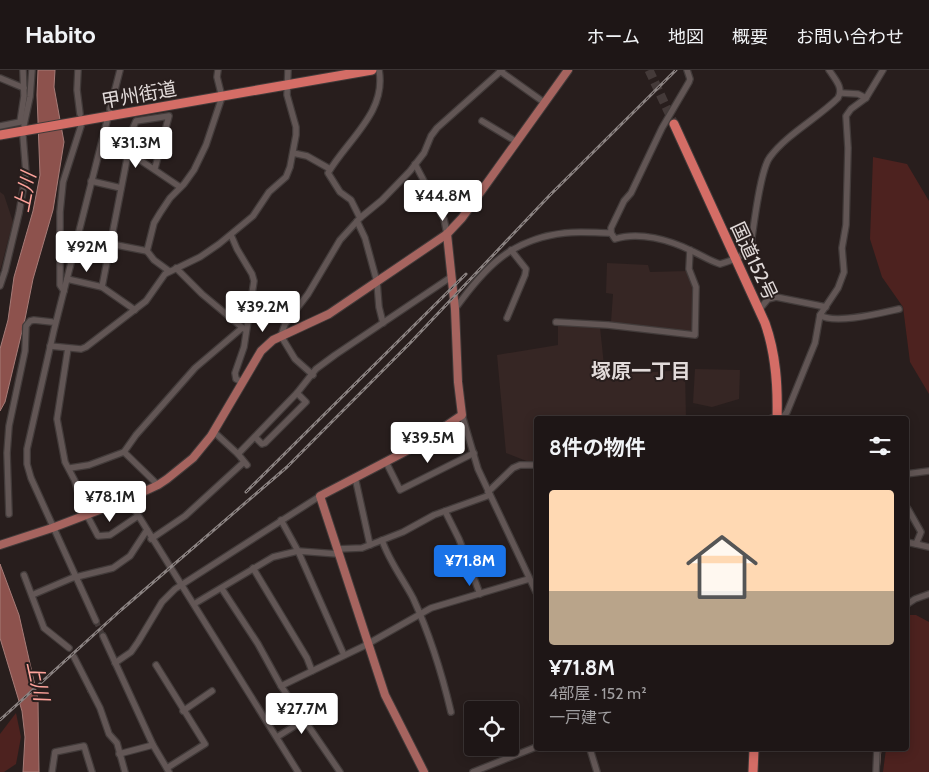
<!DOCTYPE html>
<html lang="ja">
<meta charset="utf-8">
<style>
:root{--surface:#1e1616;--page:#2b2323;--text:#f1f3f6;--muted:#a19fa1;--line:#3c3535;--accent:#1a73e8}
body{margin:0;font-family:Cabin,"Noto Sans JP",sans-serif;background:var(--page);color:var(--text);height:100vh;display:flex;flex-direction:column;font-size:19px;white-space:nowrap}
*{box-sizing:border-box;margin:0}
p{font-size:16px;color:var(--muted)}
.icon{flex:none;width:28px;height:28px;fill:none;stroke:currentColor;stroke-width:2;stroke-linecap:round;stroke-linejoin:round}
.map{position:relative;flex:1;overflow:hidden}
.drawer{position:absolute;left:534px;top:346px;width:375px;height:335px;display:flex;flex-direction:column;background:var(--surface);border-radius:5px;box-shadow:0 2px 12px #0003,0 0 0 1px var(--line)}
.drawer>*{flex:none}
.fabs{position:absolute;left:464px;top:631px;display:grid;gap:10px}
.fabs a{display:grid;place-items:center;width:55px;height:55px;border-radius:5px;background:var(--surface);box-shadow:0 2px 12px #0003,0 0 0 1px var(--line);font-size:25px}
.price{position:absolute;translate:-50% -42px;padding:0 11px;border-radius:5px;background:#fff;color:#222;font-size:16px;line-height:32px;filter:drop-shadow(0 1px 2px #0008)}
.price::after{content:'';position:absolute;left:50%;top:30px;width:15px;height:11px;margin-left:-8px;background:inherit;clip-path:polygon(0 0,100% 0,50% 100%)}
.price.current{background:var(--accent);color:#fff}
ul{padding:0;list-style:none}
li{display:grid;align-content:center;gap:10px;height:265px;padding:0 15px}
li+li{border-top:1px solid var(--line)}
li span{display:grid;place-items:center;height:155px;border-radius:5px;color:#555}
li>.icon{margin-inline-start:auto}
span .icon{width:90px;height:90px;fill:#fffc;stroke-width:1}
li b{font-size:21px}
h2{display:flex;justify-content:space-between;align-items:center;height:60px;padding:0 15px;font-size:21px}
header{display:flex;align-items:center;gap:30px;box-sizing:border-box;height:70px;padding:0 25px;background:var(--surface);border-bottom:1px solid var(--line)}
header strong{font-size:24px}
nav{display:flex;gap:28px;margin-inline-start:auto;font-size:18px}
.map>svg:first-child{display:block}
.built{fill:#362624}
.green{fill:#4d221f}
.water{fill:#8d524d;stroke:#a67b77}
.lines{fill:none;stroke-linecap:round;stroke-linejoin:round}
.stream{stroke:#a67b77;stroke-width:1}
.minor-tunnel{stroke:#443a39;stroke-width:5.5;stroke-dasharray:5.5 3;stroke-linecap:butt}
.highway-tunnel{stroke:#443a39;stroke-width:9;stroke-dasharray:9 4.5;stroke-linecap:butt}
.minor-casing{stroke:#423b3a;stroke-width:8}
.major-casing{stroke:#423b3a;stroke-width:10}
.highway-casing{stroke:#423b3a;stroke-width:11}
.minor{stroke:#625655;stroke-width:5.5}
.major{stroke:#a6645f;stroke-width:8}
.highway{stroke:#d46d66;stroke-width:9}
.rail-casing{stroke:#8b8382;stroke-width:3}
.rail{stroke:#281e1d;stroke-width:1;stroke-dasharray:4;stroke-linecap:butt}
.labels{text-anchor:middle;dominant-baseline:central;stroke-width:4;stroke-linejoin:round;paint-order:stroke}
.street-label{font-size:19px;fill:#e2dbda;stroke:#281e1d}
.water-label{font-size:20px;font-style:italic;fill:#fea39b;stroke:#281e1d}
.neighbourhood-label{font-size:20px;font-weight:bold;fill:#e2dbda;stroke:#281e1d}
</style>
<header>
<strong>Habito</strong>
<nav><a>ホーム</a><a>地図</a><a>概要</a><a>お問い合わせ</a></nav>
</header>
<div class="map">
<svg width="929" height="702" viewBox="0 0 929 702">
<rect width="100%" height="100%" fill="#281e1d"/>
<g class="built">
<path d="M0,122l4,3 9,27 -13,49z"/>
<path d="M607,193l41,2 2,7 38,-1 5,18v43l-82,-10 2,-28 -7,-1z"/>
<path d="M558,255l42,2 5,48 80,-5 1,49h-150v43h-7l-23,-9 -9,-98 61,-10z"/>
<path d="M695,299l45,1 -1,29 -27,8 -19,-4z"/>
</g>
<g class="green">
<path d="M873,87l34,7 22,37v193l-19,-32 -7,-55 -21,-30 -12,-38z"/>
<path d="M906,545h10l13,7v150h-46l3,-23h20z"/>
<path d="M16,643l5,24 -5,27 -12,8h-4v-38z"/>
</g>
<g class="water">
<path d="M38,0h17l-1,17 10,55 -11,68 -20,69 -8,40 -20,83 -5,9v-62l8,-29 6,-43 19,-66 7,-36 -3,-80z"/>
<path d="M0,494l19,51 19,84 1,73h-16l2,-35 -3,-26 -22,-73z"/>
</g>
<g class="lines">
<g class="stream">
<path d="M86,616l2,6"/>
<path d="M879,702l2,-23"/>
</g>
<path class="minor-tunnel" d="M96,551l7,15"/>
<path class="highway-tunnel" d="M649,0l25,54"/>
<g class="minor-casing">
<g id="minor">
<path d="M78,0l-1,20 3,24"/>
<path d="M687,0l3,9 -1,3 -27,46 -31,65 -7,8 -13,27v5l4,6c24,-8 55,1 77,12 9,4 18,10 28,13 13,-4 24,-7 31,-20 3,-19 9,-74 19,-87 17,-23 48,-39 68,-59 6,-10 -3,-19 -9,-28"/>
<path d="M500,1l45,32"/>
<path d="M0,8l24,10"/>
<path d="M841,23l17,1 8,4"/>
<path d="M110,39l10,-39"/>
<path d="M482,51l35,21"/>
<path d="M24,55l6,-28 2,-27"/>
<path d="M0,56l20,-4 4,-26 -1,-26"/>
<path d="M128,82l52,35"/>
<path d="M293,83l14,3 23,13"/>
<path d="M415,94l29,55 3,15"/>
<path d="M91,111l30,7"/>
<path d="M360,148l-9,-18 -11,-8 -12,-19c19,-33 59,-61 51,-103"/>
<path d="M357,151l8,17 12,44 2,25 4,16"/>
<path d="M231,165l6,14 15,25 2,7 -10,66 -9,26 1,6 6,3"/>
<path d="M111,174l36,7"/>
<path d="M176,198l26,26 42,35"/>
<path d="M169,201l-15,-11 -7,-9 7,-28 6,-10 10,-15 14,-14 10,-14 12,-25 16,-48 -5,-20 1,-7"/>
<path d="M67,209l35,8 33,23"/>
<path d="M0,216l5,-15 14,-58 7,-40 -3,-37"/>
<path d="M102,217l31,-159 3,-7 33,-5 -14,52"/>
<path d="M64,221l-4,-6v-73l3,-30 18,-56"/>
<path d="M455,239c30,-42 56,-70 110,-76 15,-2 31,0 46,0"/>
<path d="M759,240l9,-11 8,-2 50,10"/>
<path d="M820,245c14,10 61,-2 79,-6"/>
<path d="M507,248l18,-43 1,-6 -15,-19"/>
<path d="M556,252l52,3 87,10 1,-48 -7,-18 1,-19"/>
<path d="M50,276l31,3 5,-2 60,-46 19,-27 35,-17 19,-13 34,-28 16,-24 17,-15 4,-10 6,-32v-8l-9,-32 1,-25"/>
<path d="M68,278l-11,71 8,43 10,19 8,31 6,7 9,17 12,-1 28,-19"/>
<path d="M313,305l-18,-16 -14,-23 4,-12 23,-30 32,-54 20,-22 22,-18 28,-29 14,-18 7,-17 6,-8 65,-58"/>
<path d="M462,345l16,54 58,123"/>
<path d="M772,348l12,-2 3,-4 28,-69 5,-28 18,-27 6,-16 -2,-24 4,-23 2,-77 -2,-32 5,-7 15,-11 17,-28"/>
<path d="M214,362l24,22 9,11"/>
<path d="M255,367l7,7 3,-1 41,-41 -9,-9"/>
<path d="M124,382l34,33"/>
<path d="M238,384l59,-61 19,-24 19,-14 116,-78"/>
<path d="M386,392l14,28 74,-37"/>
<path d="M70,398l19,-3 35,-13 12,-17 59,-67 47,-40"/>
<path d="M906,404l23,-3"/>
<path d="M355,407l15,68"/>
<path d="M488,422l25,-24 7,-3h16"/>
<path d="M128,429l170,273"/>
<path d="M445,441l14,28 21,55"/>
<path d="M9,444l-2,-61 2,-27 16,-75 1,-25 4,-5 4,-1 18,2"/>
<path d="M281,450l17,31 46,104"/>
<path d="M151,469l34,-23 59,-54"/>
<path d="M382,470c7,21 21,39 31,58 17,37 29,76 38,114"/>
<path d="M906,472l10,2 5,-12 -13,-23"/>
<path d="M916,474l13,3"/>
<path d="M337,479l25,-1 41,-16 31,-17 56,-20"/>
<path d="M253,498l54,90 5,13"/>
<path d="M24,505l20,53 25,20"/>
<path d="M222,519l36,55 23,42 59,86"/>
<path d="M32,525l40,-17 41,-10 17,-12 17,-26"/>
<path d="M194,534l79,-47 25,-6 40,3"/>
<path d="M906,535l9,-6 14,-5"/>
<path d="M96,551l-65,-143 -4,-14v-15l27,-119 53,-209"/>
<path d="M103,566l50,109 16,27"/>
<path d="M74,587l26,51 9,26 8,9 8,29"/>
<path d="M115,593l16,-11 7,-10 24,-40 13,-13 145,-93"/>
<path d="M156,595l49,79 -38,24"/>
<path d="M281,616l83,-40 67,-38 98,-29"/>
<path d="M183,641l29,-20"/>
<path d="M277,667l27,-17"/>
<path d="M590,679l7,23"/>
<path d="M119,684l34,-9"/>
<path d="M52,702l3,-20 29,-6 8,26"/>
<path d="M473,702l63,-25"/>
<path d="M876,702l1,-23"/>
</g>
</g>
<g class="major-casing">
<g id="major">
<path d="M0,475l52,-17 76,-29 30,-14 9,-6 26,-21 18,-22 50,-85 12,-11 56,-26 118,-80 15,-16 106,-148"/>
<path d="M424,702l-39,-77 -65,-199 96,-50 46,-31 -4,-33 -3,-73 -8,-75"/>
</g>
</g>
<g class="highway-casing">
<g id="highway">
<path d="M674,54l91,199c11,31 13,62 12,96"/>
<path d="M0,65l372,-65"/>
<path d="M753,702l1,-23"/>
</g>
</g>
<use href="#minor" class="minor"/>
<use href="#major" class="major"/>
<use href="#highway" class="highway"/>
<g class="rail-casing">
<g id="rail">
<path d="M246,422l220,-218"/>
<path d="M0,650l121,-110 166,-143 124,-125 139,-147 126,-125"/>
</g>
</g>
<use href="#rail" class="rail"/>
</g>
<g class="labels">
<g class="street-label">
<text transform="translate(139 25) rotate(-10)">甲州街道</text>
<text transform="translate(754 191) rotate(65)">国道152号</text>
</g>
<g class="water-label">
<text transform="translate(25 122) rotate(-79)">上川</text>
<text transform="translate(38 611) rotate(78)">上川</text>
</g>
<g class="neighbourhood-label">
<text x="641" y="301">塚原一丁目</text>
</g>
</g>
</svg>
<div class="fabs">
<a><svg class="icon" aria-label="locate" viewBox="0 0 24 24"><circle cx="12" cy="12" r="6"/><path d="M12 2v4M12 18v4M2 12h4M18 12h4"/></svg></a>
</div>
<b class="price" style="left:136px;top:99px">¥31.3M</b>
<b class="price" style="left:443px;top:152px">¥44.8M</b>
<b class="price" style="left:87px;top:203px">¥92M</b>
<b class="price" style="left:263px;top:263px">¥39.2M</b>
<b class="price" style="left:428px;top:394px">¥39.5M</b>
<b class="price" style="left:110px;top:453px">¥78.1M</b>
<b class="price current" style="left:470px;top:517px">¥71.8M</b>
<b class="price" style="left:302px;top:665px">¥27.7M</b>
<section class="drawer">
<h2>8件の物件<svg class="icon" aria-label="filters" viewBox="0 0 24 24"><path d="M4 7h16M4 17h16"/><circle cx="9" cy="7" r="2"/><circle cx="15" cy="17" r="2"/></svg></h2>
<ul>
<li><span style="background:linear-gradient(#ffd9b3 65%,#b9a48a 0)"><svg class="icon" aria-label="home" viewBox="0 0 24 24"><path d="M3 11l9-7 9 7M6 9v11h12V9"/></svg></span><div><b>¥71.8M</b><p>4部屋 · 152 m²</p><p>一戸建て</p></div></li>
</ul>
</section>
</div>
